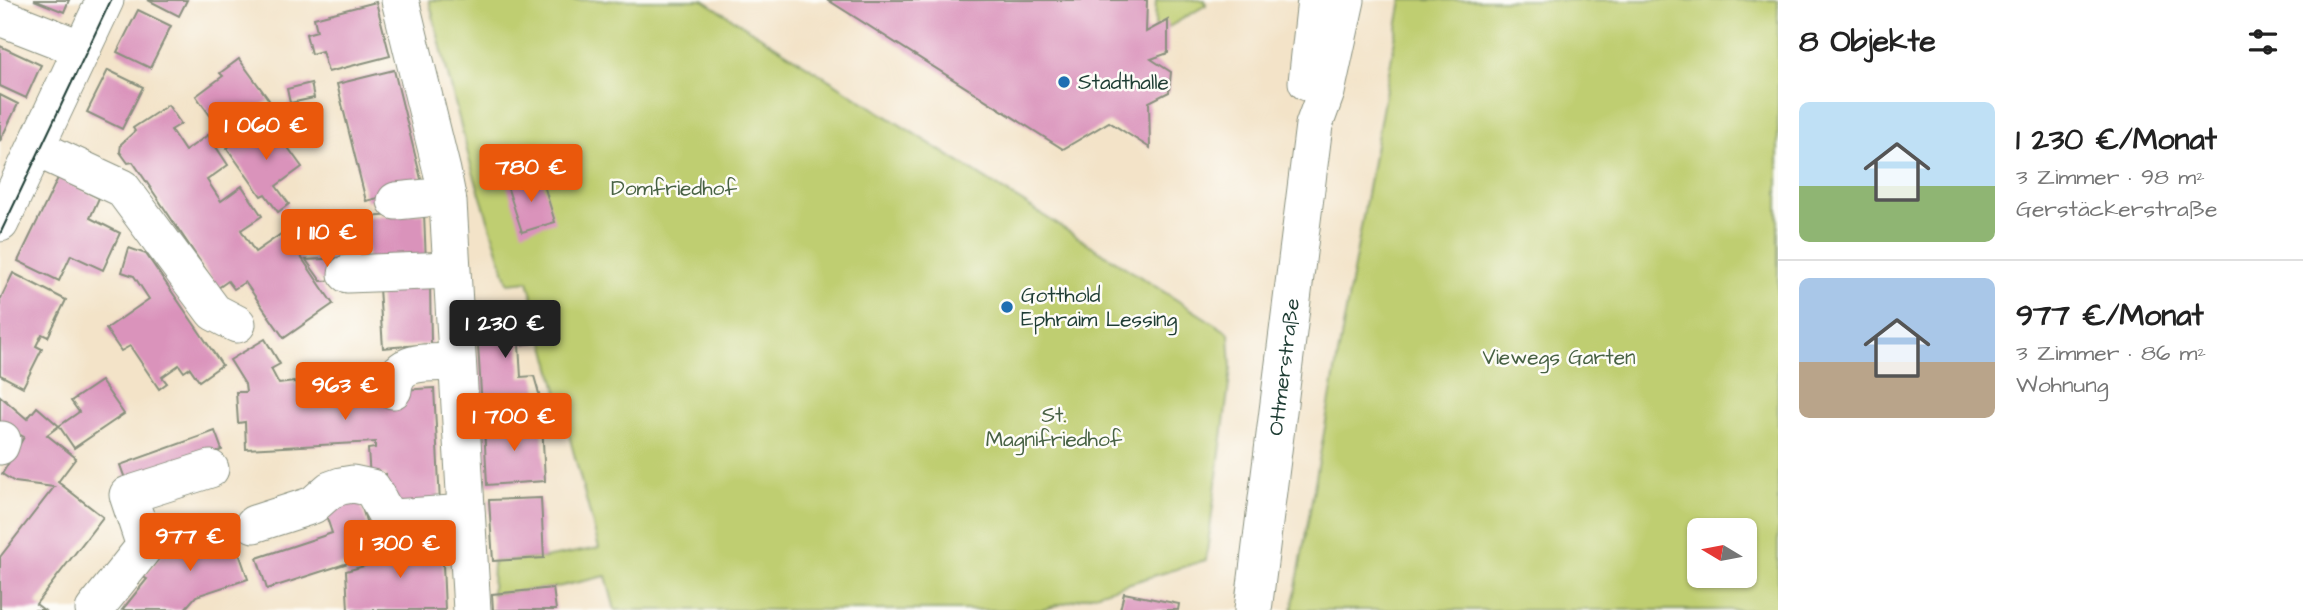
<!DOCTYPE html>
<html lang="de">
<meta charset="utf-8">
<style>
:root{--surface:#fff;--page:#f6f6f6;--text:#222;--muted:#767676;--line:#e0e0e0;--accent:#ea580c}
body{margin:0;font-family:"Architects Daughter",sans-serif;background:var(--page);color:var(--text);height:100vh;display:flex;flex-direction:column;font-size:26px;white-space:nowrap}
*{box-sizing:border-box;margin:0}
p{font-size:23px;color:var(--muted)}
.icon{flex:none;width:38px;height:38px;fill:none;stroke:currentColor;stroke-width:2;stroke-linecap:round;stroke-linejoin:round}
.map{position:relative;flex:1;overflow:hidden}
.drawer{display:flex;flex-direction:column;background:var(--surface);width:525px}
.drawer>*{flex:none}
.needle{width:46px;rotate:280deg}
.fabs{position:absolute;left:1687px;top:518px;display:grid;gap:14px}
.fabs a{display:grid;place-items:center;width:70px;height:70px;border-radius:10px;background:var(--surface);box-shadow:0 2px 5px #0004;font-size:35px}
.price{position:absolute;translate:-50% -60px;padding:0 16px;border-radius:7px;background:var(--accent);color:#fff;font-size:23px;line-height:46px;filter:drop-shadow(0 2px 4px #0008)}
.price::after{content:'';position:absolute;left:50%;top:42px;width:21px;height:16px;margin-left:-10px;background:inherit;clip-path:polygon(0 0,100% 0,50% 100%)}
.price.current{background:#222;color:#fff}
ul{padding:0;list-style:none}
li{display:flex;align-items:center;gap:21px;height:175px;padding:0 21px}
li+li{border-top:2px solid var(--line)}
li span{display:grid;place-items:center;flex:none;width:196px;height:140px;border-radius:10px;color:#555}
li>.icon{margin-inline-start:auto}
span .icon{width:84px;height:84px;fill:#fffc;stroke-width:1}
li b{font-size:30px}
h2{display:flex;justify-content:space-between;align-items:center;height:84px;padding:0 21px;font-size:30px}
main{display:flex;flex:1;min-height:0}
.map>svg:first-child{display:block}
.green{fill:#bfce71;stroke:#6f8652;stroke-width:2;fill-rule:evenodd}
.building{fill:#da93bb}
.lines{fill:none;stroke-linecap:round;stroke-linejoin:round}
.minor-casing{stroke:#89907e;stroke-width:39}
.minor{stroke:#fff;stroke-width:37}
.tram{stroke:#1f3d34;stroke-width:2}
.poi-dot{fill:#1f6fb2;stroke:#fdfcf7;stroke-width:2.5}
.labels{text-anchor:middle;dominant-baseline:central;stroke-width:5;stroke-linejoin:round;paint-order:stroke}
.poi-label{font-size:21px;fill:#1f3d34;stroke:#fdfcf7;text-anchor:start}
.park-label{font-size:21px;fill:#476143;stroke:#fdfcf7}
.street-label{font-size:21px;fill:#1f3d34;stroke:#fdfcf7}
</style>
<main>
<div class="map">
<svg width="1778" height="610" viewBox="0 0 1778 610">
<rect width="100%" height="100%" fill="#fdfcf7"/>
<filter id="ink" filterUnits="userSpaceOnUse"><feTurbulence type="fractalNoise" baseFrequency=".0143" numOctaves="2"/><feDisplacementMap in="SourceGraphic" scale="14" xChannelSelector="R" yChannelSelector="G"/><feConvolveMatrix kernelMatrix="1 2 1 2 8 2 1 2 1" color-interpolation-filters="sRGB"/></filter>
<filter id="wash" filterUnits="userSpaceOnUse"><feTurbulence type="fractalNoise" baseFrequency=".00686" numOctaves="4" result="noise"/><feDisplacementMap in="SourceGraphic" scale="28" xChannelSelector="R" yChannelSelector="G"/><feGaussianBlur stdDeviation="1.57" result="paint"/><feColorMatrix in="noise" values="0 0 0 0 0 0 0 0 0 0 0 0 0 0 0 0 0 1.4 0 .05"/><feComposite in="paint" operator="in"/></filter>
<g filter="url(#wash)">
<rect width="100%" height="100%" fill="#f3e3c8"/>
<g class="green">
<path d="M429,0h274l526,333 2,36 -25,191 -164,50h-427l-9,-34 -53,12 -61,6 1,-33 51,-3 55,-10 -71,-267 -20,2 -38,-121z"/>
<path d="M1156,0h49l1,5 -39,23 -12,-1z"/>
<path d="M1402,0h376v610h-486zM1699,530h46v46h-46z"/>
</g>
<g id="blocks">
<g class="building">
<path d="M34,0h35l-5,12z"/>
<path d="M148,0h39l-8,16z"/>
<path d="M828,0h319l-1,32 22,-12v33l-17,6 20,13 -2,20 -20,10 1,46 -41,-26 -46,27z"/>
<path d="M376,2l14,54 -62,16 -6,-21 -11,3 -5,-20 11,-3 -3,-13z"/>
<path d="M138,10l33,16 -21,42 -33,-16z"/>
<path d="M0,46l41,19 -15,33 -26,-12z"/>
<path d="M239,59l30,41 -46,33 -27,-37 27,-20 -3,-3z"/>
<path d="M108,70l35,17 -21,42 -35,-17z"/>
<path d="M394,70l29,117 -57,14 -29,-117z"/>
<path d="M311,83l3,15 -24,5 -3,-14z"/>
<path d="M0,95l18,9 -18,37z"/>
<path d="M290,103l13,19 -17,12 -13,-18z"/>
<path d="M168,105l13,19 -10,6 14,21 23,-16 20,30 -21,15 14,21 21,-15 20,30 -21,14 14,22 29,-20 49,72 -49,34 -39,-56 -11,7 -6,-8 -10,7 -85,-126 -5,1 -8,-11 1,-8 14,-13 -2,-3z"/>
<path d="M268,120l34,47 -26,19 13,18 -11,8 -13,-18 -4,2 -34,-48z"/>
<path d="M541,175l14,47 -33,10 -15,-46z"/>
<path d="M58,178l41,20 -9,20 30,15 -17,37 -32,-15 -12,26 -41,-20z"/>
<path d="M424,213l2,50 -58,3 -1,-20 -10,1 -2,-19 11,-1v-10z"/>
<path d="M129,248l17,6 76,111 -23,16 -9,-13 -6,4 -5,-7 -17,12 5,6 -8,6 -29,-43 -9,5 -15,-22 43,-30 -15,-23 -12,-4z"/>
<path d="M341,258l1,22 -21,1 -15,-21z"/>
<path d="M13,273l53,27 -18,37 -6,-3 -6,12 6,3 -19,38 -23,-12v-75z"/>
<path d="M430,284l1,60 -48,4 -4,-60z"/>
<path d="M510,311l4,4 15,-2 7,30 -17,2 2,32 13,-1 8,28 -60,4 -6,-95z"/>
<path d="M265,339l15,25 -9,5 8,15 15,-2 14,13 17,-1 -1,-18 60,-3v18l50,-3 6,115 -53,3 -1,-32 -16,4 -2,-29 7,-1v-6l-129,7 -1,-27 -7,1 -2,-31h10l-1,-8 -15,-24z"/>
<path d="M101,381l23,33 -50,34 -15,-22 -12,9 29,23 -18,24 45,35 -67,87 8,6h-44v-53l54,-70 -39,-5 -13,-8 22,-37 -24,-14v-27l27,23 10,-12 22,19 20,-14 -8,-11z"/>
<path d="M542,422l3,59 -58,4 -3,-59z"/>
<path d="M215,431l7,19 -95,34 -7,-19z"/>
<path d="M359,498l17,56 -109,35 -10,-31 75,-25 -8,-24z"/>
<path d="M541,498l3,60 -51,3 -4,-61z"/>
<path d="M230,527l18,52 -52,17 -12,14h-62l25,-31 -4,-2 23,-28z"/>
<path d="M442,541l3,69h-97l-2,-39 44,-12 -1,-15z"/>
<path d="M553,588l3,22h-63l-1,-16z"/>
<path d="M1124,593l55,11 -1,6h-58z"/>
</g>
</g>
</g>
<g filter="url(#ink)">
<use href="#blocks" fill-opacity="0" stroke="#89907e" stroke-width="2"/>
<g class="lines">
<g class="minor-casing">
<g id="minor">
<path d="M400,0l42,171 6,31 24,408"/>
<path d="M0,17l82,32"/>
<path d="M1307,82l9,-82"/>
<path d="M36,148l86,40 92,124 23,12"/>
<path d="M396,201l51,-5"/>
<path d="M0,223l105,-223"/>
<path d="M347,274l104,-4"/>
<path d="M393,390c3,-34 38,-26 64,-28"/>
<path d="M0,446l2,-6"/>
<path d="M254,524l59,-19 17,-15 11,-4 12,-2 19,4 15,28 7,2 72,-5"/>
<path d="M94,610l51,-64 -17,-51 82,-26"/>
<path id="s1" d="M1253,610l61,-485 12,-33 20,-92"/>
</g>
</g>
<use href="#minor" class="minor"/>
<path class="tram" d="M0,234l111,-234"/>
</g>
</g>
<g class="poi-dot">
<circle cx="1064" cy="82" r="7"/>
<circle cx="1007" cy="307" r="7"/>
</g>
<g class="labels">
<g class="poi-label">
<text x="1078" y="82">Stadthalle</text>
<text x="1021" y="295">Gotthold<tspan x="1021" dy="24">Ephraim Lessing</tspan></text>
</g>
<g class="park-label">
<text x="674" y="188">Domfriedhof</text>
<text x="1559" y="357">Viewegs Garten</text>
<text x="1054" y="415">St.<tspan x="1054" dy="24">Magnifriedhof</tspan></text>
</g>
<g class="street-label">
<text stroke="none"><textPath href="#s1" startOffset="245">Ottmerstraße</textPath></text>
</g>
</g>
</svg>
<div class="fabs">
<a><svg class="needle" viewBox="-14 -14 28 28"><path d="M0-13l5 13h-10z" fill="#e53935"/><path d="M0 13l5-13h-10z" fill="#767676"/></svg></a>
</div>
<b class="price" style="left:266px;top:162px">1 060 €</b>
<b class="price" style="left:531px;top:204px">780 €</b>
<b class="price" style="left:327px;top:269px">1 110 €</b>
<b class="price current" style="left:505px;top:360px">1 230 €</b>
<b class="price" style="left:345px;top:422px">963 €</b>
<b class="price" style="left:514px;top:453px">1 700 €</b>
<b class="price" style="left:190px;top:573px">977 €</b>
<b class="price" style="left:400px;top:580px">1 300 €</b>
</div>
<section class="drawer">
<h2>8 Objekte<svg class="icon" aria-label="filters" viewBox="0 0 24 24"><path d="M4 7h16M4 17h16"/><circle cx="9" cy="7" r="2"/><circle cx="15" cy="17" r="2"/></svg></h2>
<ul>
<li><span style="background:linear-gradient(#bfe0f5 60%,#8fb573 0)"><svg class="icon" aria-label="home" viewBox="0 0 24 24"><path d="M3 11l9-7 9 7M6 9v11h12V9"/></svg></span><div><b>1 230 €/Monat</b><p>3 Zimmer · 98 m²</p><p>Gerstäckerstraße</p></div></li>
<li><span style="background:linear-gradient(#a9c7e8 60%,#b9a48a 0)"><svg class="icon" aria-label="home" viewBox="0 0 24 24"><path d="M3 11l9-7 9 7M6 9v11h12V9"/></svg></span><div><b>977 €/Monat</b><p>3 Zimmer · 86 m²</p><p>Wohnung</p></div></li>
</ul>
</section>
</main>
